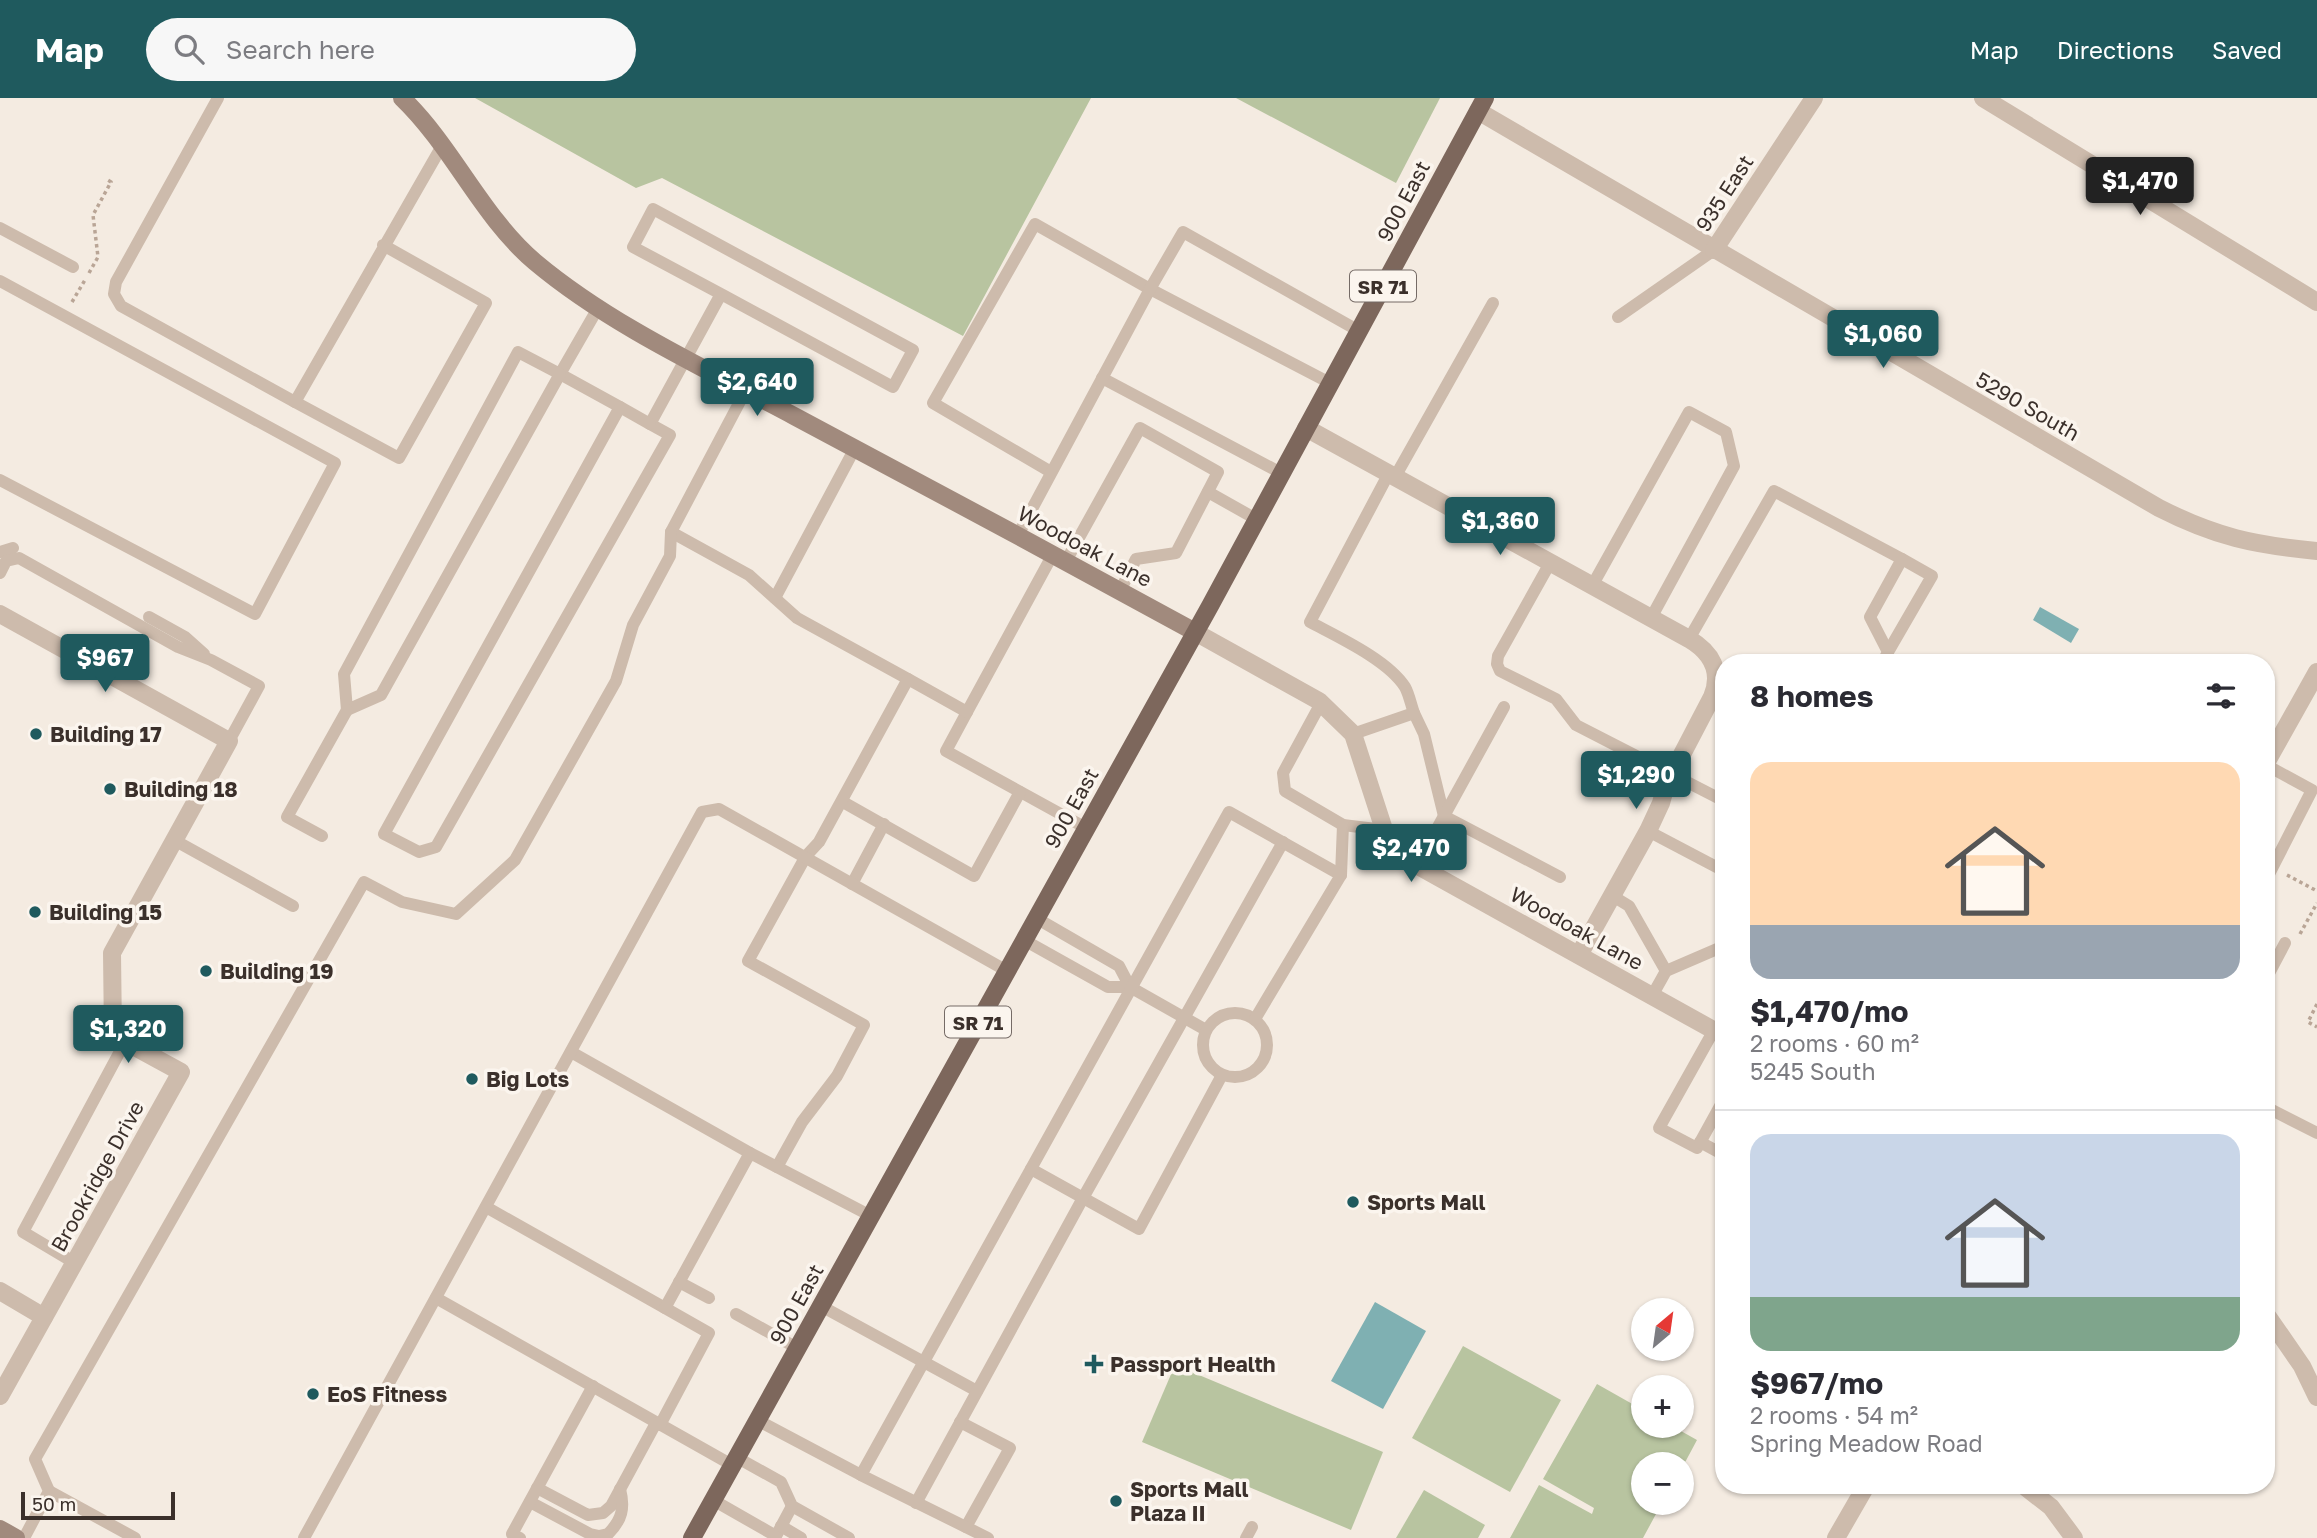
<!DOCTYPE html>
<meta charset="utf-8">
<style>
:root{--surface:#fff;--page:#f7f7f7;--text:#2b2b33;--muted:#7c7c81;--line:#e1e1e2;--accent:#1f5a5e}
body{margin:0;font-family:"Golos Text",sans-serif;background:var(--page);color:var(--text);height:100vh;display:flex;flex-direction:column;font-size:26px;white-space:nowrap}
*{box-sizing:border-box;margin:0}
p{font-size:23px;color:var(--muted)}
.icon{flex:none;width:38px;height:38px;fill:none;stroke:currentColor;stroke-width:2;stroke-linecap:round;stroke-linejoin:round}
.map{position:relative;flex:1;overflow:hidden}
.side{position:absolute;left:1715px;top:556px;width:560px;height:840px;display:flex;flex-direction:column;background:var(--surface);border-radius:28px;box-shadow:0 2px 5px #0004}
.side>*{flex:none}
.needle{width:46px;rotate:29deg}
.buttons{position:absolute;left:1631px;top:1200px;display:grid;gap:14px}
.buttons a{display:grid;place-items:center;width:63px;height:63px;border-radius:50%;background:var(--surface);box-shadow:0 2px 5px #0004;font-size:35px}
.scale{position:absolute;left:21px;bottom:18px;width:154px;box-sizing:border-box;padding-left:7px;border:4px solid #3b302b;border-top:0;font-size:19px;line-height:24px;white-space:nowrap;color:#3b302b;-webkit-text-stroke:5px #fbf5ee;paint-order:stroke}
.price{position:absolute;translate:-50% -60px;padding:0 16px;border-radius:7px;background:var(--accent);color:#fff;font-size:23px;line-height:46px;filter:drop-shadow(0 2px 4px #0008)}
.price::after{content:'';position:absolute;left:50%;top:42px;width:21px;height:16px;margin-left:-10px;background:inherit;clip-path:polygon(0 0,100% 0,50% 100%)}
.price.on{background:#222;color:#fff}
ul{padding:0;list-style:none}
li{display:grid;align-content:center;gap:14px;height:371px;padding:0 35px}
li+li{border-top:2px solid var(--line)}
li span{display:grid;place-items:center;height:217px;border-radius:21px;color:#555}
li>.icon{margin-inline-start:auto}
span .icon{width:126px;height:126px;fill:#fffc;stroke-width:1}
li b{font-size:30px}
h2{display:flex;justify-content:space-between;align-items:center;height:84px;padding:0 35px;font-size:30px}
header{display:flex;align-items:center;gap:42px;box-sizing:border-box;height:98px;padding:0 35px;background:var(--accent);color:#fff}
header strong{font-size:33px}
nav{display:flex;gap:38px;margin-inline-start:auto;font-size:24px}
.search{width:490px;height:63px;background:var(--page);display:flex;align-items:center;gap:18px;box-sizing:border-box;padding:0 24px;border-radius:38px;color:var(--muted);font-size:26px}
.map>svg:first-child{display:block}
.green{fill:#b8c4a0}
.water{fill:#7fb0b2}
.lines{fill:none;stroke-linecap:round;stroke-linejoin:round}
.path{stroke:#b9a596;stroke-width:3.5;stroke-dasharray:3.5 3.5;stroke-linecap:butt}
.lane{stroke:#cdbbac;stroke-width:12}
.street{stroke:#cdbbac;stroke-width:18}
.secondary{stroke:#a18a7d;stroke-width:18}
.primary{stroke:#7d675c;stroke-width:18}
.poi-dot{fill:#1f5a5e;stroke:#fbf5ee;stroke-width:2.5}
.labels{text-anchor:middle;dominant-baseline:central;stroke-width:7;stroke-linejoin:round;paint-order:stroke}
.shield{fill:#fbf5ee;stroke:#756b66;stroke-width:2}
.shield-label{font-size:19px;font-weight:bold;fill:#3b302b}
.street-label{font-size:21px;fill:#3b302b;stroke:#fbf5ee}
.poi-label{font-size:21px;font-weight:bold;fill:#3b302b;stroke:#fbf5ee;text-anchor:start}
</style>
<header>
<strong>Map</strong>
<div class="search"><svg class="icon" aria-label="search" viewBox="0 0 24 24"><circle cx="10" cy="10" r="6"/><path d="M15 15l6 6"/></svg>Search here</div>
<nav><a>Map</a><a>Directions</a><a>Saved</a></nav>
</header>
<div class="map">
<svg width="2317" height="1440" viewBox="0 0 2317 1440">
<rect width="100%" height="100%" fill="#f4ebe1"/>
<g class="green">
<path d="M475,0h616l-128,238 -301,-158 -26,10z"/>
<path d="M1236,0h204l-44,85z"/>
<path d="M1463,1248l98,54 -51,92 -98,-54z"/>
<path d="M1175,1267l208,87 -32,78 -209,-88z"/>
<path d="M1597,1286l46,26v16h29l25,14 -15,28v-3h-39v38h19l-19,35h-133l29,-53 53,29 2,-6 -51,-29z"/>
<path d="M1424,1392l61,35 -7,13h-82z"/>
</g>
<g class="water">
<path d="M2040,509l39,22 -8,14 -38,-23z"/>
<path d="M1375,1204l51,29 -43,78 -52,-28z"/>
</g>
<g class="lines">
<g class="path">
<path d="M89,175l9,-16 -5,-42 18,-33 -5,-3"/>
<path d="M72,204l13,-22"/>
<path d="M2287,777l30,16"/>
<path d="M2300,836l17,-31"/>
<path d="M2317,906l-9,18 9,5"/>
</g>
<g class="lane">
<path d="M218,0l-102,184 -2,12 7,12 174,96"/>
<path d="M0,130l73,39"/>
<path d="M383,147l103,58 -87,155 -104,-56 148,-258"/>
<path d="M0,183l335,182 -80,151 -255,-134"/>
<path d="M598,210l-38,66 60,33 -236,427 35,18 17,-5 234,-412 -20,-11 71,-130 172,93 20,-37 -260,-141 -20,38 88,47"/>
<path d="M1618,219l96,-67"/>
<path d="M518,254l42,22 -179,321 -34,15 -3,-36z"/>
<path d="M1102,280l179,95"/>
<path d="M746,292l-75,142 78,43 48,43 111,61"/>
<path d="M620,309l30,17"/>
<path d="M1051,374l-118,-69 102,-179 115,65 180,94"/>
<path d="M1395,379l98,-174"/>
<path d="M1208,394l48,27"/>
<path d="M1018,437l132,-246 33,-57 176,99"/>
<path d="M0,454l13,-4"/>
<path d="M1066,463l74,-133 78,44 -42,81 -40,6 -16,32"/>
<path d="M1550,465l-52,93 -1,8 3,7 56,28 20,26 148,76"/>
<path d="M0,475l6,-12 13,-3 159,89 33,13 48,26 -30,55"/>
<path d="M1592,488l97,-174 37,20 8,34 -83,152"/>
<path d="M775,500l80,-150"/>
<path d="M149,519l36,20 19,17"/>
<path d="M1689,541l85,-148 128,68 -32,58 18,35 -6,11"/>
<path d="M1888,554l44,-76 -30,-17"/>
<path d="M1321,605l-38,70 2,18 58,34 41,5"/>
<path d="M967,614l-21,39 140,77"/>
<path d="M1414,615l10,21 20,82 116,61"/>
<path d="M1353,636l61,-21c-3,-8 -5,-19 -9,-26 -17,-27 -67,-50 -95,-65l79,-149"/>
<path d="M2266,667l46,25 -46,90"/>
<path d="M843,704l131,74 46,-84"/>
<path d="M1648,733l76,40"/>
<path d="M322,738l-35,-19 60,-107"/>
<path d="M174,742l119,66"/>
<path d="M1417,767l87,-158"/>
<path d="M1341,777l2,-50"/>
<path d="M852,786l32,-60"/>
<path d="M1611,797l18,11 37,65"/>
<path d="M1036,820l83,48 11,21"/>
<path d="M1024,842l84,47h22l76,43"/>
<path d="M2266,881l19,-36"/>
<path d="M1652,898l14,-25 58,-25"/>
<circle cx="1235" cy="947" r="32"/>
<path d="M1714,932l-55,98 38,20 27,-49"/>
<path d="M571,954l179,101"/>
<path d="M2266,1009l51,26"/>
<path d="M1700,1044l24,13"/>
<path d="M777,1069l25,-45 35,-46 27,-51 -116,-64 58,-105 13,-14 89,-163 59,33 86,-158"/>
<path d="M1031,1071l108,60 83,-154"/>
<path d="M486,1109l179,101"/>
<path d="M75,1165l-52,-31 102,-190"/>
<path d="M679,1184l30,16"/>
<path d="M436,1200l296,167"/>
<path d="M821,1208l156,85"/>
<path d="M736,1216l61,34"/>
<path d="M757,1322l104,55"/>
<path d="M960,1324l50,26 -44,79"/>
<path d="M660,1327l49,-92 -44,-25 85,-155 121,63"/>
<path d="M736,1359l45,25 11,24 57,32"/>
<path d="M537,1390l51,27 15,-2 8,-7 45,-83"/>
<path d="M49,1393l86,47"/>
<path d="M713,1402l63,36 16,-30"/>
<path d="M530,1404l60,32 9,2 9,-2c14,-14 17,-26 12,-45"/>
<path d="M916,1405l167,-305 200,-356"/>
<path d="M781,1428l20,12"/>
<path d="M24,1440l25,-47 -14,-32 329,-577 38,20 54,12 59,-54 101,-179 17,-56 37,-69 1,-24"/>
<path d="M304,1440l398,-726 17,-3 288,162"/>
<path d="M520,1440l-8,-4 81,-148"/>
<path d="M988,1440l-127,-63 368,-663 112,63 -86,144"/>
<path d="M1246,1440l6,-11"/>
</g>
<g class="street">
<path d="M1983,0l334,204"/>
<path d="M1478,13l681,397c57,29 95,37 158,43"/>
<path d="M1714,152l100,-152"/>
<path d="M1306,330l383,211c22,13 34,32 23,58l-46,88 -5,18 -13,28 -69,124"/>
<path d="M0,516l229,127 -117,212 1,82 68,37 -181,324"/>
<path d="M1195,534l124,69 34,33 38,117 333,185"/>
<path d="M2266,665l51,-91"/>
<path d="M0,1193l44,26"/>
<path d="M2266,1216l36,52 15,31"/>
<path d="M2024,1388l27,21 23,31"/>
<path d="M1836,1440l30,-52"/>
</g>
<g class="secondary">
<path d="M402,0c51,49 79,118 133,164 75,63 173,108 259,154 134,71 268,143 401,216"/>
<path d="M0,1431l16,9"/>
</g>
<path class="primary" d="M692,1440l518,-932 275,-508"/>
</g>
<g class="poi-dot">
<circle cx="36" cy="636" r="7"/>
<circle cx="110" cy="691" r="7"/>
<circle cx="35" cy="814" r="7"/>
<circle cx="206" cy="873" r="7"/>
<circle cx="472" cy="981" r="7"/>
<circle cx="1353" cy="1104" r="7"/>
<path d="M1090.5 1255.5h7v7h7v7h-7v7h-7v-7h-7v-7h7z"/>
<circle cx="313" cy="1296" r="7"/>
<circle cx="1116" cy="1403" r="7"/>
</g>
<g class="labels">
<g class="shield">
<rect x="1350" y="172.5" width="66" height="31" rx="5"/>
<rect x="945" y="908.5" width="66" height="31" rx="5"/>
</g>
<g class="shield-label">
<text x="1383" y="188">SR 71</text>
<text x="978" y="924">SR 71</text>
</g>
<g class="street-label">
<text transform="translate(1724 95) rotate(-57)">935 East</text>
<text transform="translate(1403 103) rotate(-62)">900 East</text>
<text transform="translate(2028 308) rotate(30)">5290 South</text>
<text transform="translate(1085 448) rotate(28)">Woodoak Lane</text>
<text transform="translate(1071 710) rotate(-61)">900 East</text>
<text transform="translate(1577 830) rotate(29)">Woodoak Lane</text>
<text transform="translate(97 1078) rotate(-61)">Brookridge Drive</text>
<text transform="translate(796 1206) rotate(-61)">900 East</text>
</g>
<g class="poi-label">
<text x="50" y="636">Building 17</text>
<text x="124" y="691">Building 18</text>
<text x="49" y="814">Building 15</text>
<text x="220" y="873">Building 19</text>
<text x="486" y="981">Big Lots</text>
<text x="1367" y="1104">Sports Mall</text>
<text x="1110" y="1266">Passport Health</text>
<text x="327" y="1296">EoS Fitness</text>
<text x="1130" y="1391">Sports Mall<tspan x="1130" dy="24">Plaza II</tspan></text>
</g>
</g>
</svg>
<div class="buttons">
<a><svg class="needle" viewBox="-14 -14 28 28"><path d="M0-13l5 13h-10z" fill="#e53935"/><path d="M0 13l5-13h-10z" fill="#7c7c81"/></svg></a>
<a>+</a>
<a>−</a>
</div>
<div class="scale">50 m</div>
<b class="price on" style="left:2140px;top:119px">$1,470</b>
<b class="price" style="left:1883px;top:272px">$1,060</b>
<b class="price" style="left:757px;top:320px">$2,640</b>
<b class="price" style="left:1500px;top:459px">$1,360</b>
<b class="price" style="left:105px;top:596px">$967</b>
<b class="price" style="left:1636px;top:713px">$1,290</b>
<b class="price" style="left:1411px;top:786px">$2,470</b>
<b class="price" style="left:128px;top:967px">$1,320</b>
<section class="side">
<h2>8 homes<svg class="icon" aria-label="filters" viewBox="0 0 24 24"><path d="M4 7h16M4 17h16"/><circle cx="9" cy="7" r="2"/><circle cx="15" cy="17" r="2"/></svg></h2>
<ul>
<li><span style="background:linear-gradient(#ffd9b3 75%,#9aa5b1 0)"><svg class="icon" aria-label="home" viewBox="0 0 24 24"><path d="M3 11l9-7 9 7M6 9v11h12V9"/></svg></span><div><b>$1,470/mo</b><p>2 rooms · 60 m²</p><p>5245 South</p></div></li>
<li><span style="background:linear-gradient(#c9d6e8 75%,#7fa58c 0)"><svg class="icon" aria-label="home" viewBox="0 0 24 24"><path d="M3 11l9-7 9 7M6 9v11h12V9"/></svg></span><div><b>$967/mo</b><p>2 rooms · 54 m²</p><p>Spring Meadow Road</p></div></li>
</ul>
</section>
</div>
